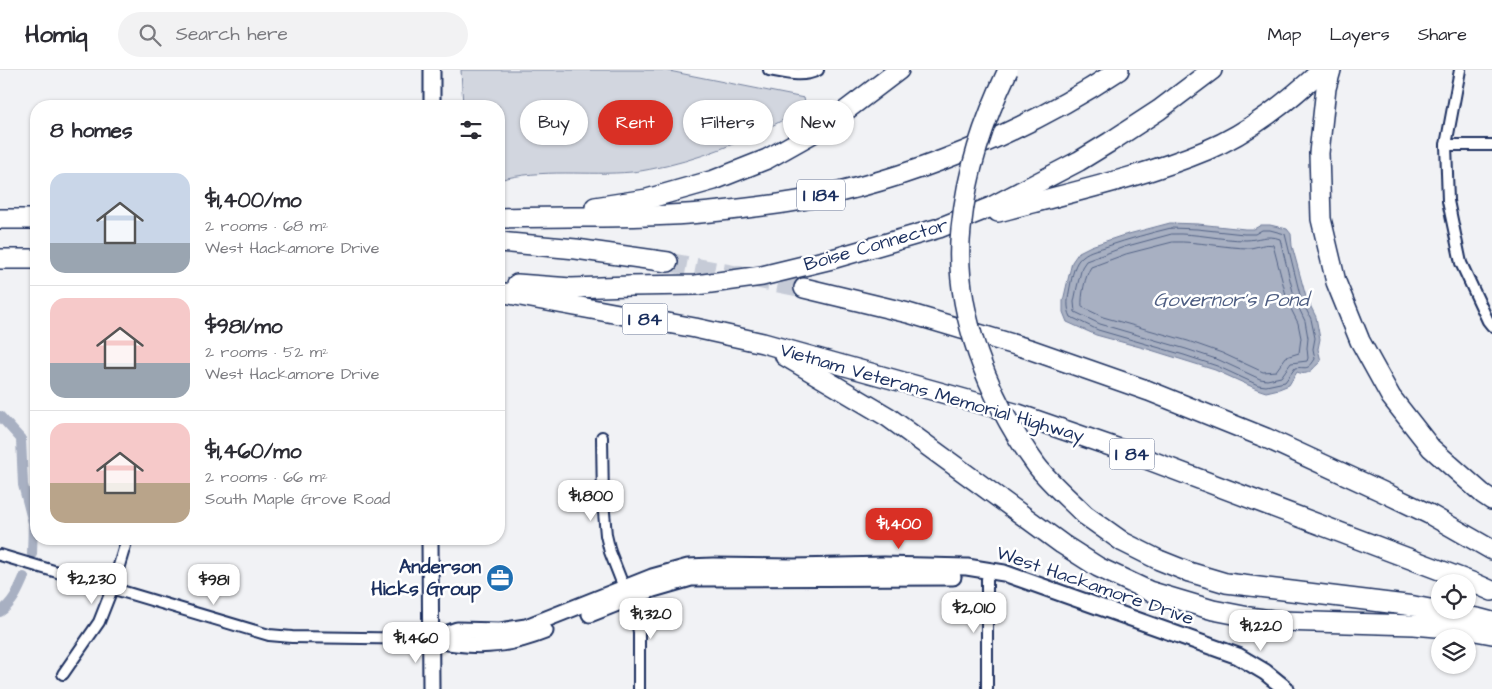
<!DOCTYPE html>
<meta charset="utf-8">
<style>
:root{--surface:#fff;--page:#f2f2f3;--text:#2b2b33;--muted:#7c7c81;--line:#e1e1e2;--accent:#d93025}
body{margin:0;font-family:"Architects Daughter",sans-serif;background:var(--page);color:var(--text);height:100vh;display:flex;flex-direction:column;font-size:19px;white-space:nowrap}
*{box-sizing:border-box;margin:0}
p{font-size:16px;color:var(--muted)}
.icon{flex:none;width:28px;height:28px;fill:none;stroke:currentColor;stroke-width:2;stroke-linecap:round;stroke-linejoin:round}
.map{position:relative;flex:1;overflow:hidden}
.panel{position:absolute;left:30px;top:30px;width:475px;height:445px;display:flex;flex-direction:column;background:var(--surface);border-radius:20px;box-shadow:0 1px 4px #0004}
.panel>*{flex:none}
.guide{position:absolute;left:520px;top:30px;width:475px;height:45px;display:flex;gap:10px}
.buttons{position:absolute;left:1431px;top:504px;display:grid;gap:10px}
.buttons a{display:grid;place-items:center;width:45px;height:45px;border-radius:50%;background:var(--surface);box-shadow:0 1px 4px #0004;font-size:25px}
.price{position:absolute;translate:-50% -42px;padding:0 11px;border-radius:10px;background:#fff;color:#222;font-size:16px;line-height:32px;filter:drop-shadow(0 1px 2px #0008)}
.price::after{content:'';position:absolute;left:50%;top:30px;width:15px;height:11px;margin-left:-8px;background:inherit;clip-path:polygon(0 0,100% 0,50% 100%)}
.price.on{background:var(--accent);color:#fff}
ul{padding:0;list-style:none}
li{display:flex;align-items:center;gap:15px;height:125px;padding:0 20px}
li+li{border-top:1px solid var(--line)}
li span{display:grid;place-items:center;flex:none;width:140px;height:100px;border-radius:15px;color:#555}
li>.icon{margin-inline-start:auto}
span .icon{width:60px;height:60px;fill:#fffc;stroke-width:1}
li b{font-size:21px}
h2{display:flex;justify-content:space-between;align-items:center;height:60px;padding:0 20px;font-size:21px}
.chip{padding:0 18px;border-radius:22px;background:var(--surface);box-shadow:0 1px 4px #0004;font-size:18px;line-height:45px}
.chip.on{background:var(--accent);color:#fff}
header{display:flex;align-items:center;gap:30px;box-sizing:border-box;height:70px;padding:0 25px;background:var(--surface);border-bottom:1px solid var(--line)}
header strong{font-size:24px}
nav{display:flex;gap:28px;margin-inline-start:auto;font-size:18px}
.search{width:350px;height:45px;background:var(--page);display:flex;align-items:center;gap:12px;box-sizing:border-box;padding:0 18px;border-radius:28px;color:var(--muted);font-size:19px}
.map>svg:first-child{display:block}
.green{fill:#d2d6df;stroke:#76829e}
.water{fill:#a8b0c2;stroke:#707c9a}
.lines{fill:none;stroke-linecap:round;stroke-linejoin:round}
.shore{stroke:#536386;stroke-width:1}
.canal{stroke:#a8b0c2;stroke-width:10}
.highway-tunnel{stroke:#c6cbd7;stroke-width:19;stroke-dasharray:19 9;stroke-linecap:butt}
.street-casing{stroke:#1b2f5e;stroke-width:14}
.secondary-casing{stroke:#1b2f5e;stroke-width:19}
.highway-casing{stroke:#1b2f5e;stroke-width:22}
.street{stroke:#fff;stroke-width:10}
.secondary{stroke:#fff;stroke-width:15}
.highway{stroke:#fff;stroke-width:19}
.highway-bridge-casing{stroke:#1b2f5e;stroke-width:22;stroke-linecap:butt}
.highway-bridge{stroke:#fff;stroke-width:19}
.labels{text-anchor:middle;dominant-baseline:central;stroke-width:5;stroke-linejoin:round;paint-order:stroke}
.shield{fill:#fff;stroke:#5f6d8e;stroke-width:1}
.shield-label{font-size:18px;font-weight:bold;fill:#1b2f5e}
.street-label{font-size:19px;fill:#1b2f5e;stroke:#fff}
.poi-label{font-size:19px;font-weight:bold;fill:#1b2f5e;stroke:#fff;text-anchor:end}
.water-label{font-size:20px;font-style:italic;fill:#4c5c81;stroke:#fff}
</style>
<header>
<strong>Homiq</strong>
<div class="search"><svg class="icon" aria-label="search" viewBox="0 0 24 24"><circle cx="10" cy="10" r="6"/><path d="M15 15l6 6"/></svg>Search here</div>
<nav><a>Map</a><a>Layers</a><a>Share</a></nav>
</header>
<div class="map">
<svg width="1492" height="619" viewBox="0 0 1492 619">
<rect width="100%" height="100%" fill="#f1f2f5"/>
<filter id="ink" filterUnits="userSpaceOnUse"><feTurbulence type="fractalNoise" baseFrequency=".02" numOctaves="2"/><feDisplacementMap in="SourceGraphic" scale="10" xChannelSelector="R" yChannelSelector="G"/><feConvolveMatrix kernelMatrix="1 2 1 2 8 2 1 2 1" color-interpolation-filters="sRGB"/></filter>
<g filter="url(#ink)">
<path class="green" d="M461,0h203l140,28 2,9c-44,26 -90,47 -140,59 -11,2 -22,5 -34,6 -44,4 -90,-4 -133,8v-74h-36z"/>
<path class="water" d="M1170,153l28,1 47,5h9l7,-4h9l17,4 4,5 1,12 14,51 10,20 4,22 -2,10 3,12c-8,7 -12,16 -24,11l-8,13 -10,4 -13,3 -9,-3 -42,-19 -64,-20 -55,-15 -29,-13 -4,-10v-11l9,-39 7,-10 12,-6 30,-10z"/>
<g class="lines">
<g class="shore">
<path d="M1171,158l26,1 47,5h11l7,-4h8l15,4 16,65 10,20 4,19 -2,11 2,10c-8,13 -9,7 -20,9l-10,14 -19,4 -8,-1 -41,-19 -33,-11 -86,-25 -27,-13c-5,-10 -3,-19 -1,-30 2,-10 4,-25 13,-31 7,-6 17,-7 25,-10 21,-7 42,-13 63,-18z"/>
<path d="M1172,164c25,-1 49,6 74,6 12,0 21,-6 34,-1l15,61 10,21 3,17 -1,10 1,10 -1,3 -16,2 -10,14 -14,3 -7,-1 -41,-19 -33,-11 -86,-25 -25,-12 -1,-10 3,-15 5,-20 4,-6 38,-14z"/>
<path d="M1173,172c26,-1 51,6 77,6 8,-1 15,-5 23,-3l15,58 10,20 3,15 -2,15 -13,4 -10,14 -13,1 -41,-19 -34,-12 -85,-24 -21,-10c-1,-11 3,-31 9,-40l35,-13z"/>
</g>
<g class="canal">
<path d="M0,346l21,23 2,46 10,38 -1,31"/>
<path d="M0,542c13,-9 18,-21 24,-35"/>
</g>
<path class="highway-tunnel" d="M668,192l136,26"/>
<g class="street-casing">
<g id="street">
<path d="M769,0c17,3 33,8 49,0"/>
<path d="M1460,0l-14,75 2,56 13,62 27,58 4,5"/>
<path d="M1446,75h46"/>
<path d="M602,367l1,64 3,34 4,17 27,69 2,11v57"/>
<path d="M0,485l269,80 23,2 139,2"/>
<path d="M63,604l36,-52 13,-33 15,-50"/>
<path d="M987,619v-110"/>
</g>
</g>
<g class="secondary-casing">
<g id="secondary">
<path d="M432,36v-36"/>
<path d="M430,469l1,150"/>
<path d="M590,544l63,-25 38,-11 262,-1"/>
<path d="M431,569l26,-9 43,1 26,-4 126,-50 36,-10 25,-1 81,1 90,-2 83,2 37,6 234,83 27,16 21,17"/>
<path d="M431,569c42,9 74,8 114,-8"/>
</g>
</g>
<g class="highway-casing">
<g id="highway">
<path d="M1331,0l-5,18 -7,65 2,66 15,63 24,59 31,56 40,51 52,46 9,6"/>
<path d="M595,137l52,-8 67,-19 53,-21 57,-32 75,-57"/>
<path d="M998,142c70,-19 142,-34 209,-62 43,-18 81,-49 115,-80"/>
<path d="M499,148c70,-2 142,1 212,-6 29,-3 58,-6 86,-11 110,-20 229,-69 322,-131"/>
<path d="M0,149h36"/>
<path d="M499,172l77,7 92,13"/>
<path d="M0,189h36"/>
<path d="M832,189l107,-31 52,-21 88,-46 31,-19 49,-32 53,-40"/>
<path d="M517,214l54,4 59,-2"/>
<path d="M804,218l104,25 121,36 120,42 117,47 115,53 48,23 63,36"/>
<path d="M499,222l196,36 68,15 255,71 107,37 349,132 18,8"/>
<path d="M785,286l103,61 174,127 36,23 51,24 64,19 36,7 31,4 134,4 56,5 22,4"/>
<path d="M1085,445l38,27 36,18 30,12 37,11 188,23 63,12 15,4"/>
</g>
</g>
<use href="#street" class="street"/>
<use href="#secondary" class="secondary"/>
<use href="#highway" class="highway"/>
<g class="highway-bridge-casing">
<g id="highway-bridge">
<path d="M1008,0c-25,53 -41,100 -47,159 -9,81 29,173 76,237 14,18 32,33 48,49"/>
<path d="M630,216l66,-1 66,-9 70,-17"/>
</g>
</g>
<use href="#highway-bridge" class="highway-bridge"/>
</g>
</g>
<defs>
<g id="office-disc" transform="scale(1.4375)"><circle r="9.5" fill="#1f6fb2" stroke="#fff"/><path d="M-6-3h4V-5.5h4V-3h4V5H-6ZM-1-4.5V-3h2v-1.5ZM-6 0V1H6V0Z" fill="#fff"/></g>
</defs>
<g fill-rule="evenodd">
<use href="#office-disc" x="500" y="508"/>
</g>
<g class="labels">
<g class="shield">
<rect x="797" y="109.5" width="48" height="31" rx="4"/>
<rect x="622.5" y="233.5" width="45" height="31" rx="4"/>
<rect x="1109.5" y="368.5" width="45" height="31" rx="4"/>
</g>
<g class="shield-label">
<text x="821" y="125">I 184</text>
<text x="645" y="249">I 84</text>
<text x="1132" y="384">I 84</text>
</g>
<g class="street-label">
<text transform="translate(876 175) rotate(-16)">Boise Connector</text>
<text transform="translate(932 323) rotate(16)">Vietnam Veterans Memorial Highway</text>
<text transform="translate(1095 516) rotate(19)">West Hackamore Drive</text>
</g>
<g class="poi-label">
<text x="481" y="497">Anderson<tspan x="481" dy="22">Hicks Group</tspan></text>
</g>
<g class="water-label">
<text x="1231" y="230">Governor's Pond</text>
</g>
</g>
</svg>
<div class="buttons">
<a><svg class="icon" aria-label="locate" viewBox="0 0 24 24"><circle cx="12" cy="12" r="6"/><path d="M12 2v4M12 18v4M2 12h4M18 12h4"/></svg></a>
<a><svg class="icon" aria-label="layers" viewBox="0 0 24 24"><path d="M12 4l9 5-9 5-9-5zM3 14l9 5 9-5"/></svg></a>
</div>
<b class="price" style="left:591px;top:452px">$1,800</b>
<b class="price on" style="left:899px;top:480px">$1,400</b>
<b class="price" style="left:92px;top:535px">$2,230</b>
<b class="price" style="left:214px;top:536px">$981</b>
<b class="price" style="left:974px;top:564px">$2,010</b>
<b class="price" style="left:651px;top:570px">$1,320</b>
<b class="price" style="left:1261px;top:582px">$1,220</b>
<b class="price" style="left:416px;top:594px">$1,460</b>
<div class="guide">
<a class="chip">Buy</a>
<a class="chip on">Rent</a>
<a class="chip">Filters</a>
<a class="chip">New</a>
</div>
<section class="panel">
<h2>8 homes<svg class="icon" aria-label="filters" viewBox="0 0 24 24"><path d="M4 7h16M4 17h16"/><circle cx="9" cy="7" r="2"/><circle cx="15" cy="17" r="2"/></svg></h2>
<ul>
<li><span style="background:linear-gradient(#c9d6e8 70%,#9aa5b1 0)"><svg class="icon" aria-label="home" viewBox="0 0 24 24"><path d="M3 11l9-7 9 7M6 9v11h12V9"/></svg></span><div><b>$1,400/mo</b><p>2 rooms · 68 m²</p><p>West Hackamore Drive</p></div></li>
<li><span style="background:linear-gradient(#f6c9c9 65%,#9aa5b1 0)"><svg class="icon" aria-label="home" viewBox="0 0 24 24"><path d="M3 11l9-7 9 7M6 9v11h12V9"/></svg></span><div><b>$981/mo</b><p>2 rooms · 52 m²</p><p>West Hackamore Drive</p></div></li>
<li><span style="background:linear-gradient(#f6c9c9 60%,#b9a48a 0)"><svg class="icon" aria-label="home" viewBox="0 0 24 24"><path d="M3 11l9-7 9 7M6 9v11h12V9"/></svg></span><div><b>$1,460/mo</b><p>2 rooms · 66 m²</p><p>South Maple Grove Road</p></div></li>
</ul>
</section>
</div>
